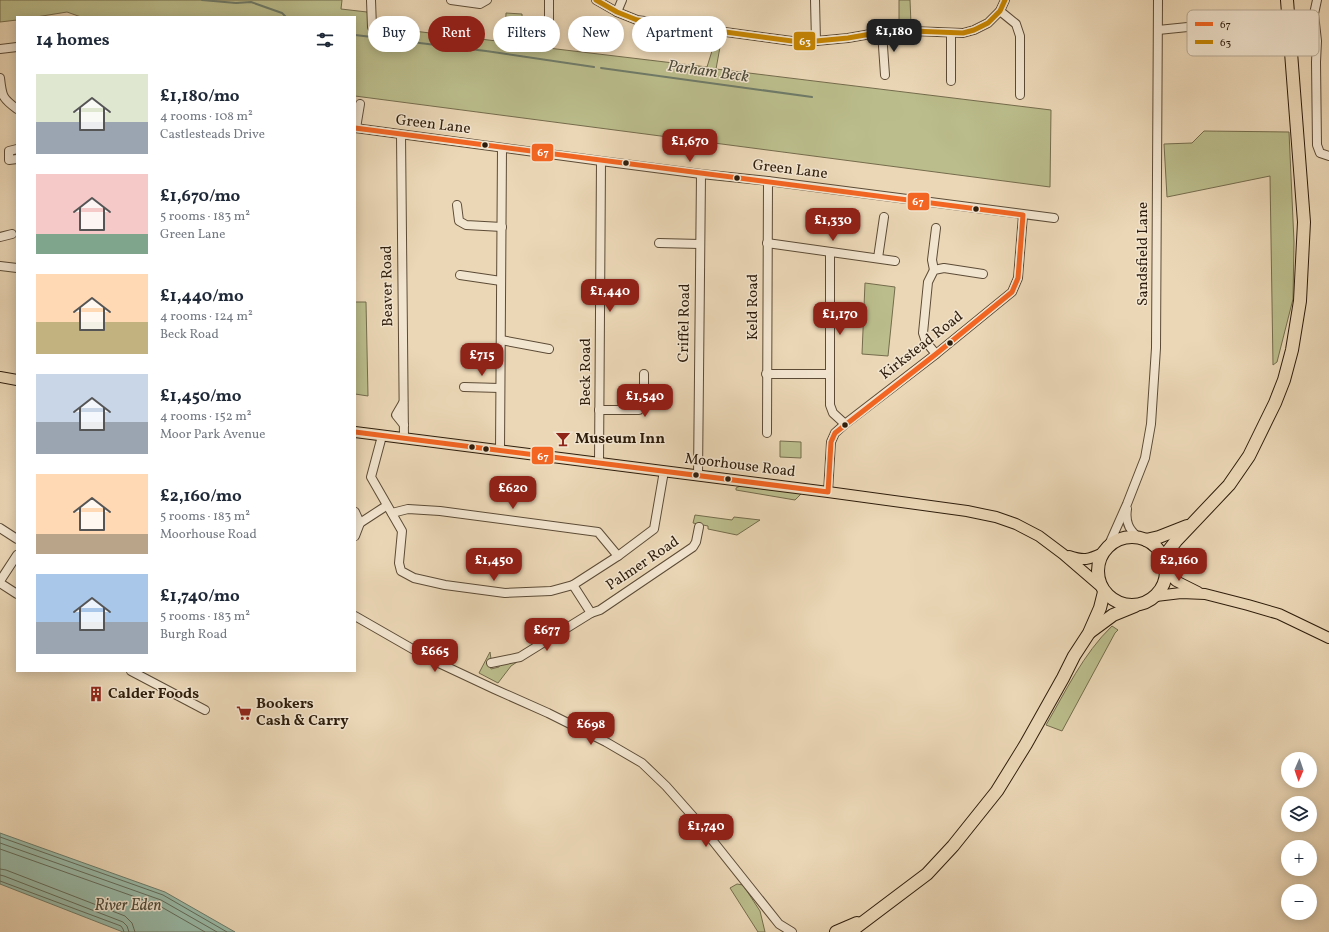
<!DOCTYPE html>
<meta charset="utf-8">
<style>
:root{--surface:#fff;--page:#f2f2f3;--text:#1f2937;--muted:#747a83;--accent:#8f2418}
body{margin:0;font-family:Vollkorn,serif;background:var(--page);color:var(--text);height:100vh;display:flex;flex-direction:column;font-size:15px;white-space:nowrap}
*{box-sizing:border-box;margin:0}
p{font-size:13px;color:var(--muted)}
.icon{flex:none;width:22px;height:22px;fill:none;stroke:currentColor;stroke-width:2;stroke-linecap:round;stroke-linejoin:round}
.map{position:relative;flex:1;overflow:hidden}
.drawer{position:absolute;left:16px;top:16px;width:340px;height:656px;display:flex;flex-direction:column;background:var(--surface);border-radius:0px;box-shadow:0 2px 10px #0003}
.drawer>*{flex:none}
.hud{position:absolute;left:368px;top:16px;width:380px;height:36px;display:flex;gap:8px}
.needle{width:26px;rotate:182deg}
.buttons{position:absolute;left:1281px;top:752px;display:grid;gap:8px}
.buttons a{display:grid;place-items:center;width:36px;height:36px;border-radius:50%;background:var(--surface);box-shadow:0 2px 10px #0003;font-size:20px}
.price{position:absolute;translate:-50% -34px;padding:0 9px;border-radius:8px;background:var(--accent);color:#fff;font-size:13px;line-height:26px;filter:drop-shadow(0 1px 2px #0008)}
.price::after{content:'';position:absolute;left:50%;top:24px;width:12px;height:9px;margin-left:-6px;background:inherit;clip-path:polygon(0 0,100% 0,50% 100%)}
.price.current{background:#222;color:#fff}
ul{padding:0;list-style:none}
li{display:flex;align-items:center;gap:12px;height:100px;padding:0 20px}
li span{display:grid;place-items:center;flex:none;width:112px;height:80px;border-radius:0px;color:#555}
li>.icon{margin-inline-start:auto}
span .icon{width:48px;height:48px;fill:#fffc;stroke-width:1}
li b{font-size:17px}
h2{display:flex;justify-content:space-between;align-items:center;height:48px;padding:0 20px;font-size:17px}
.chip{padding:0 14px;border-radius:18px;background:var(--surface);box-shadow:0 2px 10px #0003;font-size:14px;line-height:36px}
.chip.current{background:var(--accent);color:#fff}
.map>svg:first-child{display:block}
.green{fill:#bbbd8c;stroke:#746c4c}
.water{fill:#99baa8;stroke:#6e7b69}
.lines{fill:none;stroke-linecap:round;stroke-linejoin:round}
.shore{stroke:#636b5a;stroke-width:1}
.stream{stroke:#6e7b69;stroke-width:2}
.minor-casing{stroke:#5c4b36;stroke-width:10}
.major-casing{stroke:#2d1c0b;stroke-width:12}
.highway-casing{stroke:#2d1c0b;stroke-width:14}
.minor{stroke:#f2e5d0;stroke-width:8}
.major{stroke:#ebd7b6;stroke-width:10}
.highway{stroke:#ebd7b6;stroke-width:12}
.minor-bridge-casing{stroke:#5c4b36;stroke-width:10;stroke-linecap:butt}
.minor-bridge{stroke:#f2e5d0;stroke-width:8}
.bus-1-casing{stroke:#f2e5d0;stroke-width:8}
.bus-2-casing{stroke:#f2e5d0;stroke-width:8}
.bus-1{stroke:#f26522;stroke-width:5}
.bus-2{stroke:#c48403;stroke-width:5}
.bus-dot{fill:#2d1c0b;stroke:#f2e5d0;stroke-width:1.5}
.labels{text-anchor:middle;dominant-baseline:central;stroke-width:3;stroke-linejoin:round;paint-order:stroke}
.street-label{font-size:15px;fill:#2d1c0b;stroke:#f2e5d0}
.poi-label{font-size:15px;font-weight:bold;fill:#2d1c0b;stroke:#f2e5d0;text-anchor:start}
.water-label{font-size:16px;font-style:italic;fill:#4d4b3a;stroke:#f2e5d0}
.key{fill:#f2e5d0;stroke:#b7a995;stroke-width:1}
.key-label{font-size:11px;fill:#2d1c0b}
.line-badge{stroke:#f2e5d0;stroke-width:1.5}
.badge-label{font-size:11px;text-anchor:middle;font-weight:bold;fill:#fff}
</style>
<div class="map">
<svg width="1329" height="932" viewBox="0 0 1329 932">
<rect width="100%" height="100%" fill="#ebd7b6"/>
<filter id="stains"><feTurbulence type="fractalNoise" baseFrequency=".005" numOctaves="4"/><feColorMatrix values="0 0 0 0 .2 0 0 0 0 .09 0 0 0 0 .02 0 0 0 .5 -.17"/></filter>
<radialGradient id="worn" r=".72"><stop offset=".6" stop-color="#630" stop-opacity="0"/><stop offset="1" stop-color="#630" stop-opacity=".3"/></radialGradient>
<g class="green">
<path d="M0,0h342l-1,9 26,3 5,14 133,16 1,-29 16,1 1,31 184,22 10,-32 5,1 -6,33 335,41 -1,77 -695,-91v-79h-274l-14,-5 -31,5h-19v3l-17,2z"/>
<path d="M899,0h11l1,24 -12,1z"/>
<path d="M1204,131l85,1 5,110 -1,57 -16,63 -4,3 -3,-189 -103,21 -3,-53 28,-1z"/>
<path d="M865,283l30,4 -7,69 -26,-2z"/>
<path d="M355,302h11l2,94 -13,-2z"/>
<path d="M780,441l21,1v16l-21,-1z"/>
<path d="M740,486l62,7 -7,7 -59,-10v-2z"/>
<path d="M695,515l37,5 2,-3 26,3 -23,15 -29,-6v-3l-15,-3z"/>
<path d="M1112,626l6,4 -3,3 -53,98 -16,-6c20,-34 37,-71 66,-99z"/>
<path d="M490,652l1,7 -3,1 3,9 8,-2 1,-3 16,-4 1,2 -6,4 -13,17 -19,-10z"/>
<path d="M737,884l6,1 17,26 5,21h-7l-28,-44z"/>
</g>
<path class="water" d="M0,833l165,59 70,40h-112l-123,-48z"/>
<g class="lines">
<g class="shore">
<path d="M0,837l163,58 64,37"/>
<path d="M0,843l161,57 56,32"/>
<path d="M0,849l158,56 47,27"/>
<path d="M0,869l6,1 119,46 7,7 3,9"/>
<path d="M0,875l4,1 119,46 4,4 2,6"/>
<path d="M0,881l121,45 2,3 1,3"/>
</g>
<g class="stream">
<path d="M202,0l34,3 15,-1 31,11 4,4"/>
<path d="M355,35l17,2"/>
<path d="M378,38l108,13 108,16"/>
<path d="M601,68l211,29"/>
</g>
<g class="minor-casing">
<g id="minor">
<path d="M371,0l1,27"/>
<path d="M451,0l29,4 7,-4"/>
<path d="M549,0v41"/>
<path d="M596,0l21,12 20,8 155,21h24l32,-3 34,-6 30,-1 51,2 11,-3 14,-7 12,-12 5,-11"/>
<path d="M815,0l1,41"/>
<path d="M1317,0l-3,14 3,27 -1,21 1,83 3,8 9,3"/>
<path d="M1000,11l16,13 4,12v59"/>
<path d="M617,12l5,-12"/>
<path d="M1158,30l109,-11"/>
<path d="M882,32l3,43"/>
<path d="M0,49l17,-2"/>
<path d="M0,78c2,18 2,20 17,31"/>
<path d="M951,81v-48"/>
<path d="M355,128l246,33 100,13 67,7 286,37"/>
<path d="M356,128l4,-24"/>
<path d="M401,135l3,303"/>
<path d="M17,149l-8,2v9l8,-1"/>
<path d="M457,205l2,16 7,4 36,2"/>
<path d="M0,237l12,-3"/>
<path d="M659,243l41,1"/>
<path d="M767,243l128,18"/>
<path d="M830,252v153l3,8 12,11"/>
<path d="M878,258l6,-41"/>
<path d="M0,266l17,2"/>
<path d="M934,270l-2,-10 4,-32"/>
<path d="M460,275l41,6"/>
<path d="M501,340l48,9"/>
<path d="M936,354l-10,-12 -3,-9 5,-51 6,-12 10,-2 39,6"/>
<path d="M766,374h63"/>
<path d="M464,387l36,1"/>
<path d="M403,403l-7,12 8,10"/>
<path d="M599,410h40l5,-8v-28"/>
<path d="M767,433l1,-252"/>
<path d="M382,436l-11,41 31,54 -3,32 2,8 13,7 31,7 60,8 46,-2 22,-6 45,-29 36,-27 10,-58"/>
<path d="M500,451l2,-303"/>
<path d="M599,464l2,-303"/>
<path d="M698,476l3,-302"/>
<path d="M828,492l3,-50 4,-9 10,-9 91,-70 76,-62 6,-14 5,-63"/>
<path d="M1127,509c-2,13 2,21 11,28"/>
<path d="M355,512l5,11 -5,13"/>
<path d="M392,513l16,-4 32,2 158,21 20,24"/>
<path d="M360,523l23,-15"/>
<path d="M0,528l17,11"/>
<path d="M1107,549l20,-45 18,-46 6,-34 5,-76 2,-348"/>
<path d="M0,581l17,-26"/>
<path d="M0,583l17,11"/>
<path d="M573,585l18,28 9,-3 93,-63 3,-5 3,-15"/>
<path d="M355,616l75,43 64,30 54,24 58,29 36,21 24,23 31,35 82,103 13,8"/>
<path d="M491,663l29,-6 71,-44"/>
<path d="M131,671l74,39"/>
</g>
</g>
<g class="major-casing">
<g id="major">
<path d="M0,377l17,3"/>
<path d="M355,432l473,60 139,19 29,6 20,7 23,12 24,18 36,31"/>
<path d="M1069,556c15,5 19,4 34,-3"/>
<path d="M1165,570l11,11 22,11"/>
<path d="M1156,596l25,-3 24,1 43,11 31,9 50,24"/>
</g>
</g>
<g class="highway-casing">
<g id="highway">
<circle cx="1132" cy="571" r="34"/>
<path d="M1146,540l13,-3 28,-11"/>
<path d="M1165,562l4,-12 7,-9 53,-56 20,-29 26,-53 9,-23 8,-30 8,-49 4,-79 -17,-222"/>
<path d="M1090,632l23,-17 22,-9"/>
<path d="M836,932l21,-9"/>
<path d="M850,932l77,-58 26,-28 44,-55 29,-47 37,-66 11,-22 15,-23 11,-25 4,-16"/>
</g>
</g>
<use href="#minor" class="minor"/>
<use href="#major" class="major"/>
<use href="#highway" class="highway"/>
<g class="minor-bridge-casing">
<path id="minor-bridge" d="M1267,19l39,-4"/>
</g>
<use href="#minor-bridge" class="minor-bridge"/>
<g class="bus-1-casing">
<path id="bus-1" d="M355,128l668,87 -5,63 -6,14 -76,62 -101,79 -4,9 -3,50 -473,-60"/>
</g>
<g class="bus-2-casing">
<path id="bus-2" d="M596,0l21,12 20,8 155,21h24l32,-3 34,-6 30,-1 51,2 11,-3 14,-7 12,-12 5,-11"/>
</g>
<use href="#bus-1" class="bus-1"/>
<use href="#bus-2" class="bus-2"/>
</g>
<defs>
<g id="bar-bare" transform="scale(1.2)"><path d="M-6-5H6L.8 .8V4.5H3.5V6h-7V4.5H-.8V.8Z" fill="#8f2418" stroke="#f2e5d0" stroke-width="2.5" paint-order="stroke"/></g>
<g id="building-bare" transform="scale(1.2)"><path d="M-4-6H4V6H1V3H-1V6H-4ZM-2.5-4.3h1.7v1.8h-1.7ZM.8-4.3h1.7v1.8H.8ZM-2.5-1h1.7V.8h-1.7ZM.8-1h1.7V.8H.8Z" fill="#8f2418" stroke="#f2e5d0" stroke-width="2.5" paint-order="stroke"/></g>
<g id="supermarket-bare" transform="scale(1.2)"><path d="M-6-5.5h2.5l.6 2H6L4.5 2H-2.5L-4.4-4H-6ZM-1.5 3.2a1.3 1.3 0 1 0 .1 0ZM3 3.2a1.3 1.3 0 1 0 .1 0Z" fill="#8f2418" stroke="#f2e5d0" stroke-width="2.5" paint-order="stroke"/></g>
</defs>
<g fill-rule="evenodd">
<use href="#bar-bare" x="563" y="439"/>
<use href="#building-bare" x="96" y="694"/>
<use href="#supermarket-bare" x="244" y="713"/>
</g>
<g class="bus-dot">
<circle cx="485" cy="145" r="3.5"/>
<circle cx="626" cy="163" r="3.5"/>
<circle cx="737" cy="178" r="3.5"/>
<circle cx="976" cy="209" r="3.5"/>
<circle cx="950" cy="343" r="3.5"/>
<circle cx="845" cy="425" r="3.5"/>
<circle cx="472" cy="447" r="3.5"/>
<circle cx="486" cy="449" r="3.5"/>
<circle cx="696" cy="475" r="3.5"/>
<circle cx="728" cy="479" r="3.5"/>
</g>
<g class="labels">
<g class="street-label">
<text transform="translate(433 125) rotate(7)">Green Lane</text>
<text transform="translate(790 170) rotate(7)">Green Lane</text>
<text transform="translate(1143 254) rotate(-90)">Sandsfield Lane</text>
<text transform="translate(388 286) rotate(-91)">Beaver Road</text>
<text transform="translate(753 307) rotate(-90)">Keld Road</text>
<text transform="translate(685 323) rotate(-89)">Criffel Road</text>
<text transform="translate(922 346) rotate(-38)">Kirkstead Road</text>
<text transform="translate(586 372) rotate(-90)">Beck Road</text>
<text transform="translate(740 466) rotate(7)">Moorhouse Road</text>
<text transform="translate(643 564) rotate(-34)">Palmer Road</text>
</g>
<g class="poi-label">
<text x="575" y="439">Museum Inn</text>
<text x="108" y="694">Calder Foods</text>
<text x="256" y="704">Bookers<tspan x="256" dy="17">Cash &amp; Carry</tspan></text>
</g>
<g class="water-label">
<text transform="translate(708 72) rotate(8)">Parham Beck</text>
<text x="128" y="906">River Eden</text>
</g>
</g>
<rect x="1187" y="10" width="132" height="46" rx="6" class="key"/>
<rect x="1195" y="22" width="18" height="4" fill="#f26522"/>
<rect x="1195" y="40" width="18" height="4" fill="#c48403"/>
<g class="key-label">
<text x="1220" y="28">67</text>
<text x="1220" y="46">63</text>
</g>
<g class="line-badge">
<rect x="793" y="31" width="23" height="20" rx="4" fill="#c48403"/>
<rect x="531" y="143" width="23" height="19" rx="4" fill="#f26522"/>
<rect x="907" y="192" width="23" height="19" rx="4" fill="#f26522"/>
<rect x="531" y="446" width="23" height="19" rx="4" fill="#f26522"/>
</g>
<g class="badge-label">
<text x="805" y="45">63</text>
<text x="543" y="156">67</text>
<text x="918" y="205">67</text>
<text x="543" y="460">67</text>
</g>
<rect width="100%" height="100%" filter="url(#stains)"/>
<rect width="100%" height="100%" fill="url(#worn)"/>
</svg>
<div class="buttons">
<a><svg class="needle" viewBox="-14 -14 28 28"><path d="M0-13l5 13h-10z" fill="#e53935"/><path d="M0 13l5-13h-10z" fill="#747a83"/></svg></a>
<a><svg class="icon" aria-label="layers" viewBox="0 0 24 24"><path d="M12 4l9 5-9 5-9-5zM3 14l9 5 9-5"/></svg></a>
<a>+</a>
<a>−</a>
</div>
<b class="price current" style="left:894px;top:53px">£1,180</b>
<b class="price" style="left:690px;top:163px">£1,670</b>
<b class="price" style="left:833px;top:242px">£1,330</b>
<b class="price" style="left:610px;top:313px">£1,440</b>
<b class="price" style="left:840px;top:336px">£1,170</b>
<b class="price" style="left:482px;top:377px">£715</b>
<b class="price" style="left:645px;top:418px">£1,540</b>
<b class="price" style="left:513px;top:510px">£620</b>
<b class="price" style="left:494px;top:582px">£1,450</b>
<b class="price" style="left:1179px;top:582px">£2,160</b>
<b class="price" style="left:547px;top:652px">£677</b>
<b class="price" style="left:435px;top:673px">£665</b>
<b class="price" style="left:591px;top:746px">£698</b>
<b class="price" style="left:706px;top:848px">£1,740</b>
<div class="hud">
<a class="chip">Buy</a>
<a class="chip current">Rent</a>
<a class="chip">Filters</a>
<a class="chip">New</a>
<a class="chip">Apartment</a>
</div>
<section class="drawer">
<h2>14 homes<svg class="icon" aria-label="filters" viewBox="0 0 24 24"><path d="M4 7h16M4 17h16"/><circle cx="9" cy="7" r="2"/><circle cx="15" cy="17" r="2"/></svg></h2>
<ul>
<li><span style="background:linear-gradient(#dfe7d0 60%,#9aa5b1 0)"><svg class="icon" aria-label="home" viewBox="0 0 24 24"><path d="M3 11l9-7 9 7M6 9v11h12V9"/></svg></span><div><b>£1,180/mo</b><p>4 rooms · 108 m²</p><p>Castlesteads Drive</p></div></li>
<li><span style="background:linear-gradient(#f6c9c9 75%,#7fa58c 0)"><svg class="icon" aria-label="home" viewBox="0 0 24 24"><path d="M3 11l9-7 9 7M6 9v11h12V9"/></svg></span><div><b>£1,670/mo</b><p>5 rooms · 183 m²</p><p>Green Lane</p></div></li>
<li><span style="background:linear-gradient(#ffd9b3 60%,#c2b280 0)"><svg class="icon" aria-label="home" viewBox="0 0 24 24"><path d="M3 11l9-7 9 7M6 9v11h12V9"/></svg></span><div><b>£1,440/mo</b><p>4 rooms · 124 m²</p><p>Beck Road</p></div></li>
<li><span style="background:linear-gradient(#c9d6e8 60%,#9aa5b1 0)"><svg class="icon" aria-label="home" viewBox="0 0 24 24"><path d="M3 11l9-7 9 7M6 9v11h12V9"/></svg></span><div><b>£1,450/mo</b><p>4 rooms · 152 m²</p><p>Moor Park Avenue</p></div></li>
<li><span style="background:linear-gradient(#ffd9b3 75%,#b9a48a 0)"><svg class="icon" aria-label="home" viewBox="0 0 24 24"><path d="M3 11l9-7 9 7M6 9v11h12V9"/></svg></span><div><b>£2,160/mo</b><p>5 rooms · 183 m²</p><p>Moorhouse Road</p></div></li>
<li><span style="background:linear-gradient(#a9c7e8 60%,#9aa5b1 0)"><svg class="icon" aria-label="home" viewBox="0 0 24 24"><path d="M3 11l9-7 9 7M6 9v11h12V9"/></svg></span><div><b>£1,740/mo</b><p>5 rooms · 183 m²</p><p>Burgh Road</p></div></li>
</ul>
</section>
</div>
